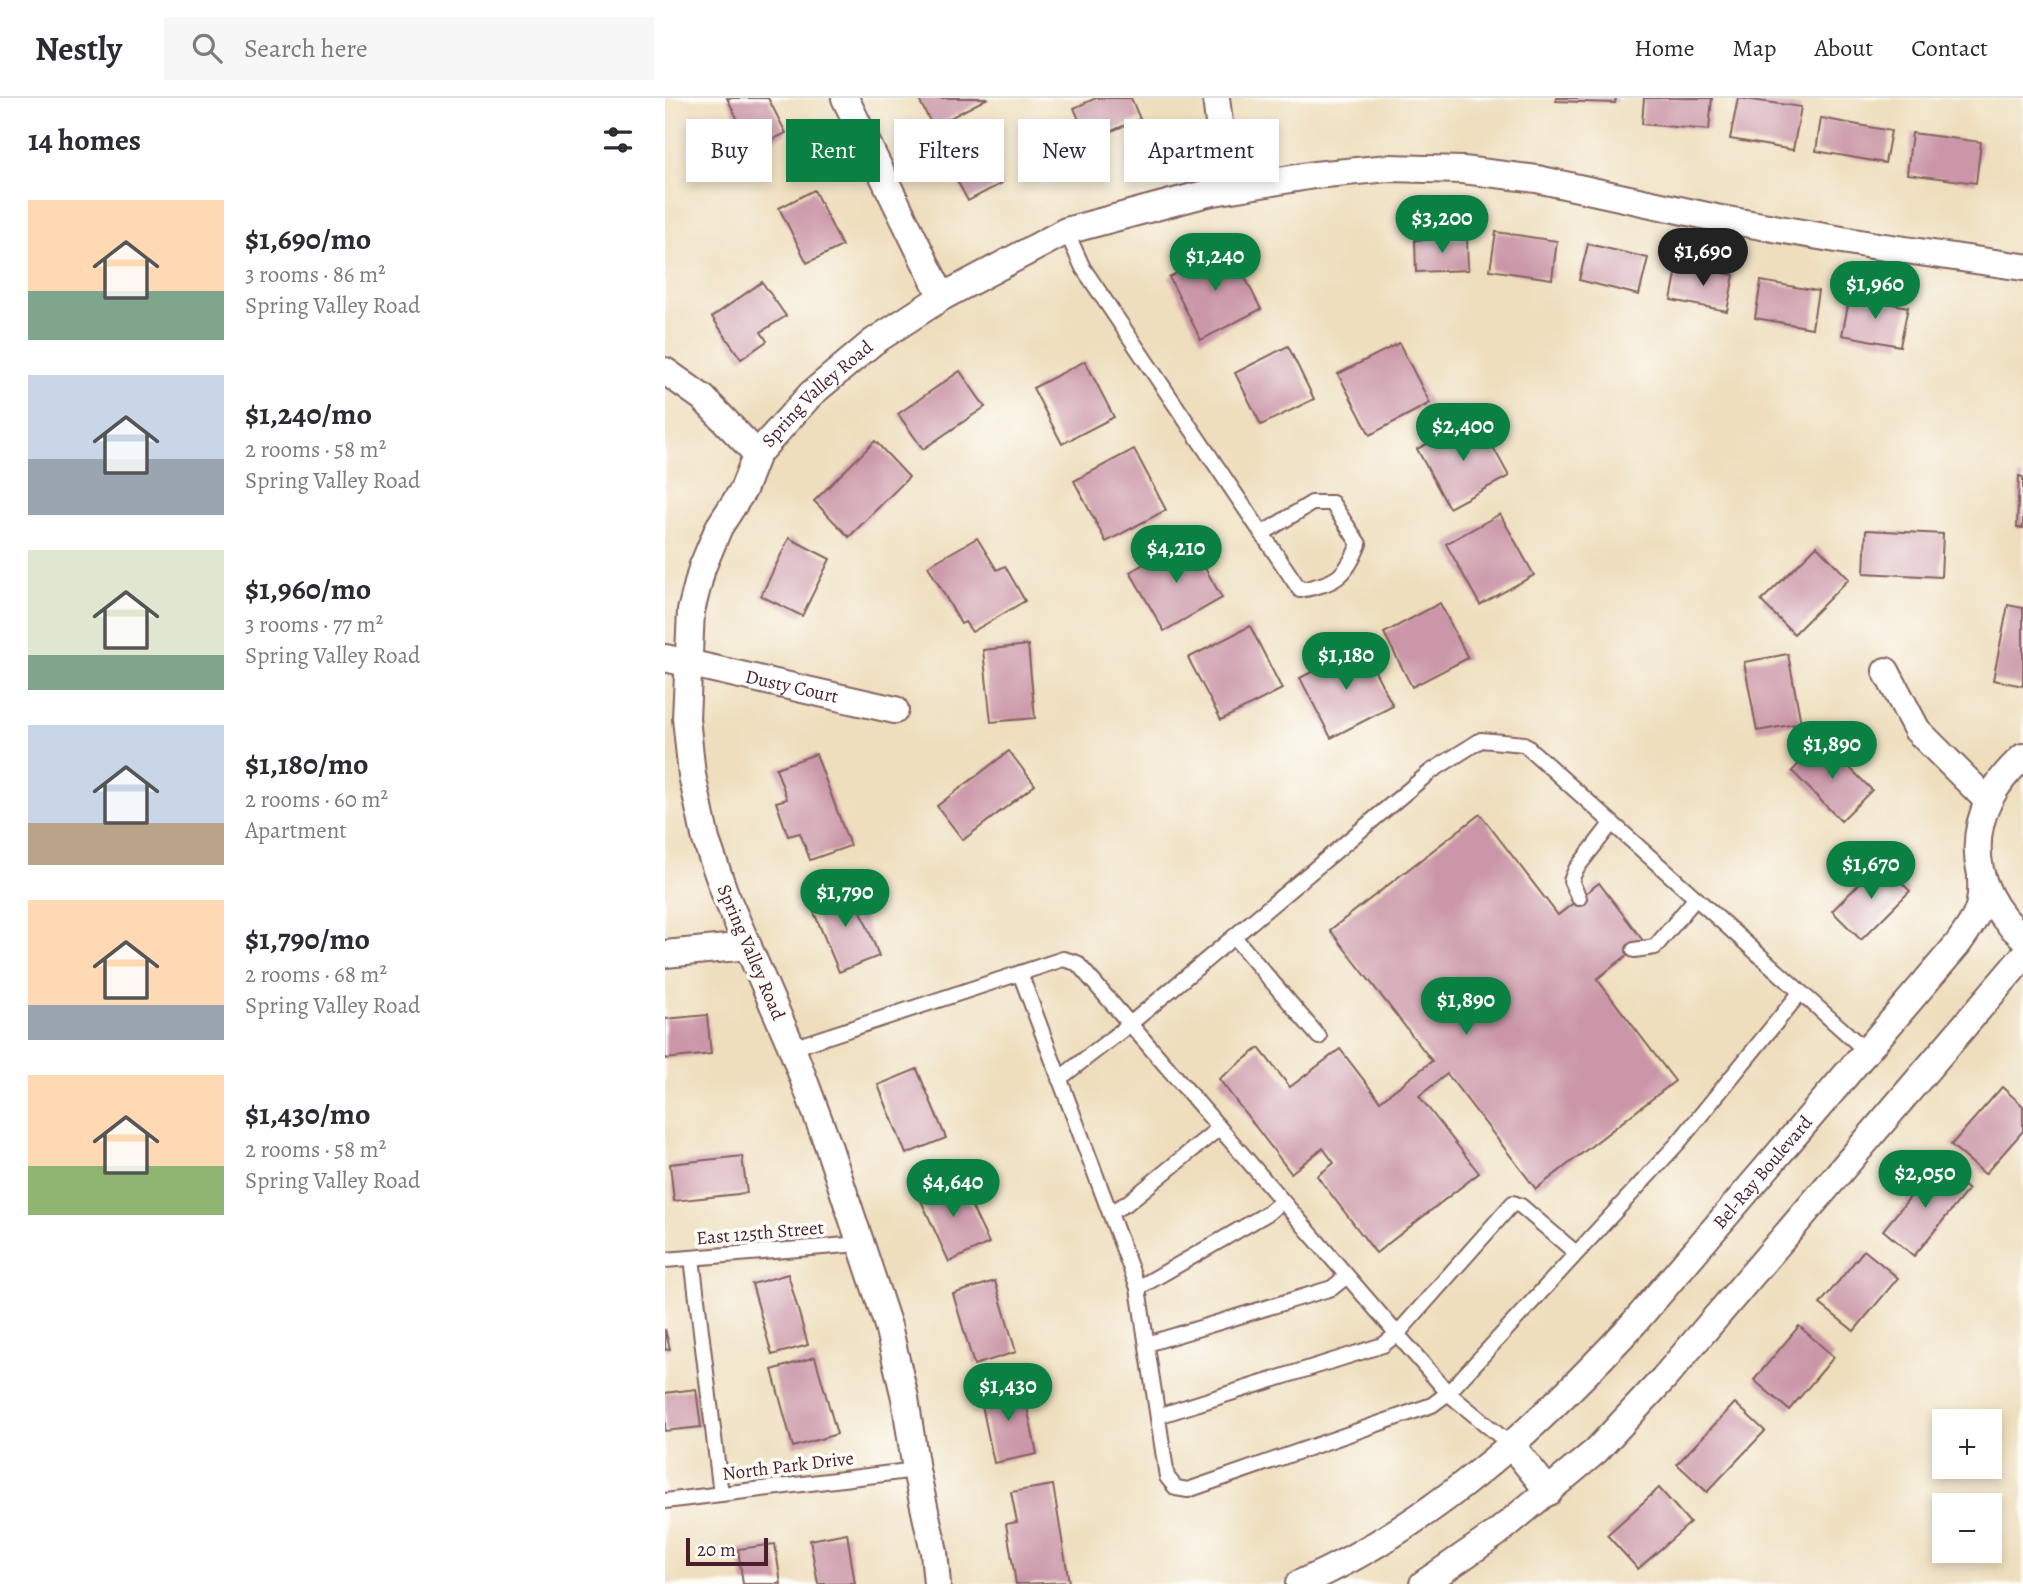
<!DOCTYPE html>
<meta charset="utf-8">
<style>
:root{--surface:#fff;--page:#f7f7f7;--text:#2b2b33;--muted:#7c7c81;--line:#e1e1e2;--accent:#0b8043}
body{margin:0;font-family:Alegreya,serif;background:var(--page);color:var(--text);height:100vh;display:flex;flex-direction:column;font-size:26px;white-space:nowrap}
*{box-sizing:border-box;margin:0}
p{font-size:23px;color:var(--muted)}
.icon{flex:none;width:38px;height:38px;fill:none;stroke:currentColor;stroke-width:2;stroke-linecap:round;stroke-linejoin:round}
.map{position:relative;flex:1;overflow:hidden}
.side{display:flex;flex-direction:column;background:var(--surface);width:665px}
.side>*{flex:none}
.banner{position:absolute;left:21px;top:21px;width:665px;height:63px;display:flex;gap:14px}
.tools{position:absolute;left:1267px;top:1311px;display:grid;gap:14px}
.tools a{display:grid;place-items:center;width:70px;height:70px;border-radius:0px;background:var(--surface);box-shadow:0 4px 10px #0003;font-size:35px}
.scale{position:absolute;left:21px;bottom:18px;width:82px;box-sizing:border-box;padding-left:7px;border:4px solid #4a1f2b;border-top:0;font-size:19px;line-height:24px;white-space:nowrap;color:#4a1f2b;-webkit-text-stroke:5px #fdfcf7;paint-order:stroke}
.price{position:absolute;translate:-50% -60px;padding:0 16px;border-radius:24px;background:var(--accent);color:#fff;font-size:23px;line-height:46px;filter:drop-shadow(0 2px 4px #0008)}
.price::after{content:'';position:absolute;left:50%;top:42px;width:21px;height:16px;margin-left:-10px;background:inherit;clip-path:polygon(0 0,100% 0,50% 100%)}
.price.selected{background:#222;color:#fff}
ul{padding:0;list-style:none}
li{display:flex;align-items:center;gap:21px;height:175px;padding:0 28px}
li span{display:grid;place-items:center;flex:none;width:196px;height:140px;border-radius:0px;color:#555}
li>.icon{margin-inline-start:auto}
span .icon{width:84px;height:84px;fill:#fffc;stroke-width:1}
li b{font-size:30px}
h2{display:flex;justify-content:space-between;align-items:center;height:84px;padding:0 28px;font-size:30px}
.chip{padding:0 24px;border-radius:0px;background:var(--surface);box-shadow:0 4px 10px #0003;font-size:24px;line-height:63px}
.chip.selected{background:var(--accent);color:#fff}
header{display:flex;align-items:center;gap:42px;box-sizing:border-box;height:98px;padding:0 35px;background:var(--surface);border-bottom:2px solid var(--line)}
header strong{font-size:33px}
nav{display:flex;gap:38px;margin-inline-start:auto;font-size:24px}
.search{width:490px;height:63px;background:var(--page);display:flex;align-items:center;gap:18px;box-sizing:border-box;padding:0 24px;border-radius:0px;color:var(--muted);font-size:26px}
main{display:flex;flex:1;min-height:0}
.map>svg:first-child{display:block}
.building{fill:#cb97a8}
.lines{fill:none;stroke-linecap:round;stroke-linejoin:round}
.lane-casing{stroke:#83625e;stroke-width:18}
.street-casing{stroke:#83625e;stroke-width:30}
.lane{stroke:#fff;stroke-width:14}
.street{stroke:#fff;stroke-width:26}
.labels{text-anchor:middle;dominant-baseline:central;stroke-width:7;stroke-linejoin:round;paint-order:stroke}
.street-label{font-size:19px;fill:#4a1f2b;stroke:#fdfcf7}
</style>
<header>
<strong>Nestly</strong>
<div class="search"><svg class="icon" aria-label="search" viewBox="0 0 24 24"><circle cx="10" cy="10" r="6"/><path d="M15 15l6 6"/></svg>Search here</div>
<nav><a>Home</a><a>Map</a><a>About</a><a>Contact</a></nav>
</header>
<main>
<section class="side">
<h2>14 homes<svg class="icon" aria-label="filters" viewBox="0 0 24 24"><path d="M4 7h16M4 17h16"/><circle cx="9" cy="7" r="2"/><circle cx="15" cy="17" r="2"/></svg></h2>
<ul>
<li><span style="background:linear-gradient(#ffd9b3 65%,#7fa58c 0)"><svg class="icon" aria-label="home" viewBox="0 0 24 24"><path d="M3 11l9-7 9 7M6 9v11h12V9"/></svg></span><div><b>$1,690/mo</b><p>3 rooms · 86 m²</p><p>Spring Valley Road</p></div></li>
<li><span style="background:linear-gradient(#c9d6e8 60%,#9aa5b1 0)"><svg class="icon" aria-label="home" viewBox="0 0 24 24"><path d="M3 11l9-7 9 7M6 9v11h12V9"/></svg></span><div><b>$1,240/mo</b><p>2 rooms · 58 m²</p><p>Spring Valley Road</p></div></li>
<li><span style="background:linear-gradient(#dfe7d0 75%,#7fa58c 0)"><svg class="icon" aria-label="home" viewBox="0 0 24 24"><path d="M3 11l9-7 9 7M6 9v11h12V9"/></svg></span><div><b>$1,960/mo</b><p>3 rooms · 77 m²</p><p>Spring Valley Road</p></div></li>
<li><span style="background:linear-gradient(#c9d6e8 70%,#b9a48a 0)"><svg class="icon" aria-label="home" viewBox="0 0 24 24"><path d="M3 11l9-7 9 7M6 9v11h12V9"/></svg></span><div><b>$1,180/mo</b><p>2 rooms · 60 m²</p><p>Apartment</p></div></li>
<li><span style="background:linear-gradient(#ffd9b3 75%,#9aa5b1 0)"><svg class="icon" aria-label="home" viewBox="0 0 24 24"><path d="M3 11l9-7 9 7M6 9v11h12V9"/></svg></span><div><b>$1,790/mo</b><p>2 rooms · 68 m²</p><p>Spring Valley Road</p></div></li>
<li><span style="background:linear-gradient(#ffd9b3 65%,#8fb573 0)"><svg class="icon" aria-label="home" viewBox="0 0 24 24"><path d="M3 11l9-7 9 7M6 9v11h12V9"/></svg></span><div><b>$1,430/mo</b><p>2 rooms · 58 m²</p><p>Spring Valley Road</p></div></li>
</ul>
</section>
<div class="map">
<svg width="1358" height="1486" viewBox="0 0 1358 1486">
<rect width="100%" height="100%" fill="#fdfcf7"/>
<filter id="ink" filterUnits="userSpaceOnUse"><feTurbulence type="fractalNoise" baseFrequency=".0143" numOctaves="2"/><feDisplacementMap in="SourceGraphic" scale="14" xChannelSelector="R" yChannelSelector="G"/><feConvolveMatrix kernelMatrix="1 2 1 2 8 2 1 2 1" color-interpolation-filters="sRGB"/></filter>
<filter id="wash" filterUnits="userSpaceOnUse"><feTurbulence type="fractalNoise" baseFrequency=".00686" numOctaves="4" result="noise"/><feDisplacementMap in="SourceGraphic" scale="28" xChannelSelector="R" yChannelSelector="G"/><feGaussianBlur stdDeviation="1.57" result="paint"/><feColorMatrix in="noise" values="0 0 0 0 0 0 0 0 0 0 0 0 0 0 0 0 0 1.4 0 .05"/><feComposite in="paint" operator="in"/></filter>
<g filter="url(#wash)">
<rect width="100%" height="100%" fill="#eedebd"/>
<g id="blocks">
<g class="building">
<path d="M62,0h41l18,35 -35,17 -4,-9 -23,12 -10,-18 25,-13z"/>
<path d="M253,0h70l-55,29z"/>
<path d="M431,0h35l9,21 -52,22 -14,-33z"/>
<path d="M891,0h60l-1,5 -59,-2z"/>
<path d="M979,0h68l-3,32 -67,-6z"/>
<path d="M1073,0l63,9 -8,43 -63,-11z"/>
<path d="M1156,20l70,13 -6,32 -69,-12z"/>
<path d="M319,23l16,31 -11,6 13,25 -34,18 -30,-56z"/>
<path d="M1247,35l69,9 -5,41 -69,-9z"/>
<path d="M149,92l28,56 -35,17 -28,-55z"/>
<path d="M831,134l61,9 -5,38 -62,-9z"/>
<path d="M802,140l1,32 -52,2 -1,-32z"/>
<path d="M923,146l60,14 -9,37 -60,-15z"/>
<path d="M564,148l32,63 -60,31 -32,-63z"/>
<path d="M1013,166l56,11 -7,36 -56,-11z"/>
<path d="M1096,183l57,10 -6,37 -57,-10z"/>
<path d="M97,184l24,34 -25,16 6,9 -26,18 -29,-42z"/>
<path d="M1185,198l58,11 -8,39 -58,-11z"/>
<path d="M734,245l31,60 -60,32 -32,-61z"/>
<path d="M623,248l26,53 -53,26 -26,-52z"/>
<path d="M420,263l29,56 -52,27 -29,-56z"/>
<path d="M295,273l25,36 -62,42 -25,-35z"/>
<path d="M812,320l32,58 -60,32 -32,-59z"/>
<path d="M210,343l34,36 -60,60 -35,-36z"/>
<path d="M469,351l32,61 -60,32 -32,-61z"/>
<path d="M1354,378l4,1v51h-6z"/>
<path d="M835,416l34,61 -54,30 -34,-61z"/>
<path d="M1201,432l77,4 -2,43 -77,-4z"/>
<path d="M124,440l41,21 -28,57 -41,-20z"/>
<path d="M312,440l20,32 8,-4 20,35 -53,31 -7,-10 -4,2 -33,-58z"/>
<path d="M523,440l34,60 -58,33 -34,-59z"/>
<path d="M1152,448l32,33 -55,55 -33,-33z"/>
<path d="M775,505l28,55 -56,29 -28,-54z"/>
<path d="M1343,507l15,3v78l-30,-6z"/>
<path d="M585,528l32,63 -61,31 -33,-62z"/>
<path d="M363,547l7,73 -44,4 -8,-72z"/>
<path d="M697,548l31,60 -62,32 -31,-60z"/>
<path d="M1123,556l13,69 -44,8 -13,-69z"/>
<path d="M1157,642l50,50 -31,31 -49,-50z"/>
<path d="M344,653l26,34 -72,55 -26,-34z"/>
<path d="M151,656l34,92 -40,14 -10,-27 -12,3 -12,-34 11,-3 -11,-31z"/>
<path d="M815,716l78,101 41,-32 45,59 -47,37 78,102 -139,108 -89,-115 -28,22 60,77 -103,80 -59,-77 17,-13 -11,-15 -32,25 -72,-94 40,-31 31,39 50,-38 40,52 52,-40 -102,-131z"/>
<path d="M1216,764l29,29 -49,49 -29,-29z"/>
<path d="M186,788l28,70 -40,16 -29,-69z"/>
<path d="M42,917l4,39 -46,5v-40z"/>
<path d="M252,971l29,69 -40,16 -28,-69z"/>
<path d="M1337,989l21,19v25l-38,43 -34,-29z"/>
<path d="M77,1058l5,37 -73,8 -4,-37z"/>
<path d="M1272,1066l31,26 -54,66 -31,-26z"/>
<path d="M292,1078l32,67 -40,19 -31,-68z"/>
<path d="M1199,1152l34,28 -44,53 -34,-27z"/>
<path d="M123,1176l20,71 -36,10 -20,-71z"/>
<path d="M330,1183l21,71 -42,13 -21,-71z"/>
<path d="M1134,1228l35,31 -45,53 -35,-30z"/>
<path d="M0,1231l5,20 -5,1z"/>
<path d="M150,1259l22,77 -44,13 -21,-77z"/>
<path d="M357,1285l15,71 -43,9 -15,-72z"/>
<path d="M31,1291l5,38 -36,4v-38z"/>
<path d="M1070,1305l30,28 -58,61 -30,-28z"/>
<path d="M388,1387l16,97 -53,2 -10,-60 11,-2 -6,-30z"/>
<path d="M994,1390l31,35 -52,46 -31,-34z"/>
<path d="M182,1435l8,51h-37l-8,-44z"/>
<path d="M110,1446l6,40h-38l-5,-35z"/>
</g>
</g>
</g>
<g filter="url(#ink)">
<use href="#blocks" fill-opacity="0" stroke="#83625e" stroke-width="2"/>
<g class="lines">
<g class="lane-casing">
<g id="lane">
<path d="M401,133l17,37 217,322c36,-7 45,-12 59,-46l-27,-41h-20l-49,30"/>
<path d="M914,800l-8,-17 5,-12 36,-46"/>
<path d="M569,839l85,100"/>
<path d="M969,852l21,-3 40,-48"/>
<path d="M355,875l118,315 29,189 9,11 12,2 244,-85 16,-12 64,53"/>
<path d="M127,950l271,-89 14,4 53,61 300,-252 51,-32 43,4 341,306"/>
<path d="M394,981l71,-55 318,369 230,-250 122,-150"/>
<path d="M445,1114l16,-8 93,-76"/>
<path d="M27,1160l29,236"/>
<path d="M0,1162l194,-16"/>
<path d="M473,1190l130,-75 14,-12"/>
<path d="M482,1246l185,-56 15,-12"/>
<path d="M493,1318l225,-71 14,-11 116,-131 8,3 55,47"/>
<path d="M0,1403l251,-31"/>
</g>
</g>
<g class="street-casing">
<g id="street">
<path d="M180,0l97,199"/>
<path d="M551,0l11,91"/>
<path d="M0,273l38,27 54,56"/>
<path id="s1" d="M0,560l230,52"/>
<path d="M1221,573l31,59 70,70"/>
<path d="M1358,659c-60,52 -61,129 0,180"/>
<path d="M0,856l83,-8"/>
<path d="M847,1348l37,46"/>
<path id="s2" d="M272,1486l-3,-32 -18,-82 -11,-72 -17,-72 -60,-181 -36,-97 -67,-154 -19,-54 -14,-65 -6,-57 5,-107 11,-43 17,-41 24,-37 14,-36 54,-60 62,-52 69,-45 124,-66 142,-38 106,-18 75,-7 74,2 74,9 179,39 155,27 152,22"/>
<path id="s3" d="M634,1486c133,-58 238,-156 335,-261l323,-378c18,-25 26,-35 24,-66"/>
<path d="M758,1486l74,-51 99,-82 68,-73 359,-421"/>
</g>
</g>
<use href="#lane" class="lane"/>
<use href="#street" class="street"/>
</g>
</g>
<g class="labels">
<g class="street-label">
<text stroke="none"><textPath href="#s2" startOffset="1270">Spring Valley Road</textPath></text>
<text stroke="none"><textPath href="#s1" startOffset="130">Dusty Court</textPath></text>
<text transform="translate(86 854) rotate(67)">Spring Valley Road</text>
<text stroke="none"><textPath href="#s3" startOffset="626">Bel-Ray Boulevard</textPath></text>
<text transform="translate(95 1135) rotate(-5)">East 125th Street</text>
<text transform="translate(123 1368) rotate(-7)">North Park Drive</text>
</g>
</g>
</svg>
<div class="tools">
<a>+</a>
<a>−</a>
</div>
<div class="scale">20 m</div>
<b class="price" style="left:777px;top:157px">$3,200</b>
<b class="price selected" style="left:1038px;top:190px">$1,690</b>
<b class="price" style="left:550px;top:195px">$1,240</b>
<b class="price" style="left:1210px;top:223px">$1,960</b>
<b class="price" style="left:798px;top:365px">$2,400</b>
<b class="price" style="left:511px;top:487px">$4,210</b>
<b class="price" style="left:681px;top:594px">$1,180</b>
<b class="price" style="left:1167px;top:683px">$1,890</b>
<b class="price" style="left:1206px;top:803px">$1,670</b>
<b class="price" style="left:180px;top:831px">$1,790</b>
<b class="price" style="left:801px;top:939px">$1,890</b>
<b class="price" style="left:1260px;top:1112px">$2,050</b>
<b class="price" style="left:288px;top:1121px">$4,640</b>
<b class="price" style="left:343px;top:1325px">$1,430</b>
<div class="banner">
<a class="chip">Buy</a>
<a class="chip selected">Rent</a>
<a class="chip">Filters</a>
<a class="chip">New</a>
<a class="chip">Apartment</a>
</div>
</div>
</main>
